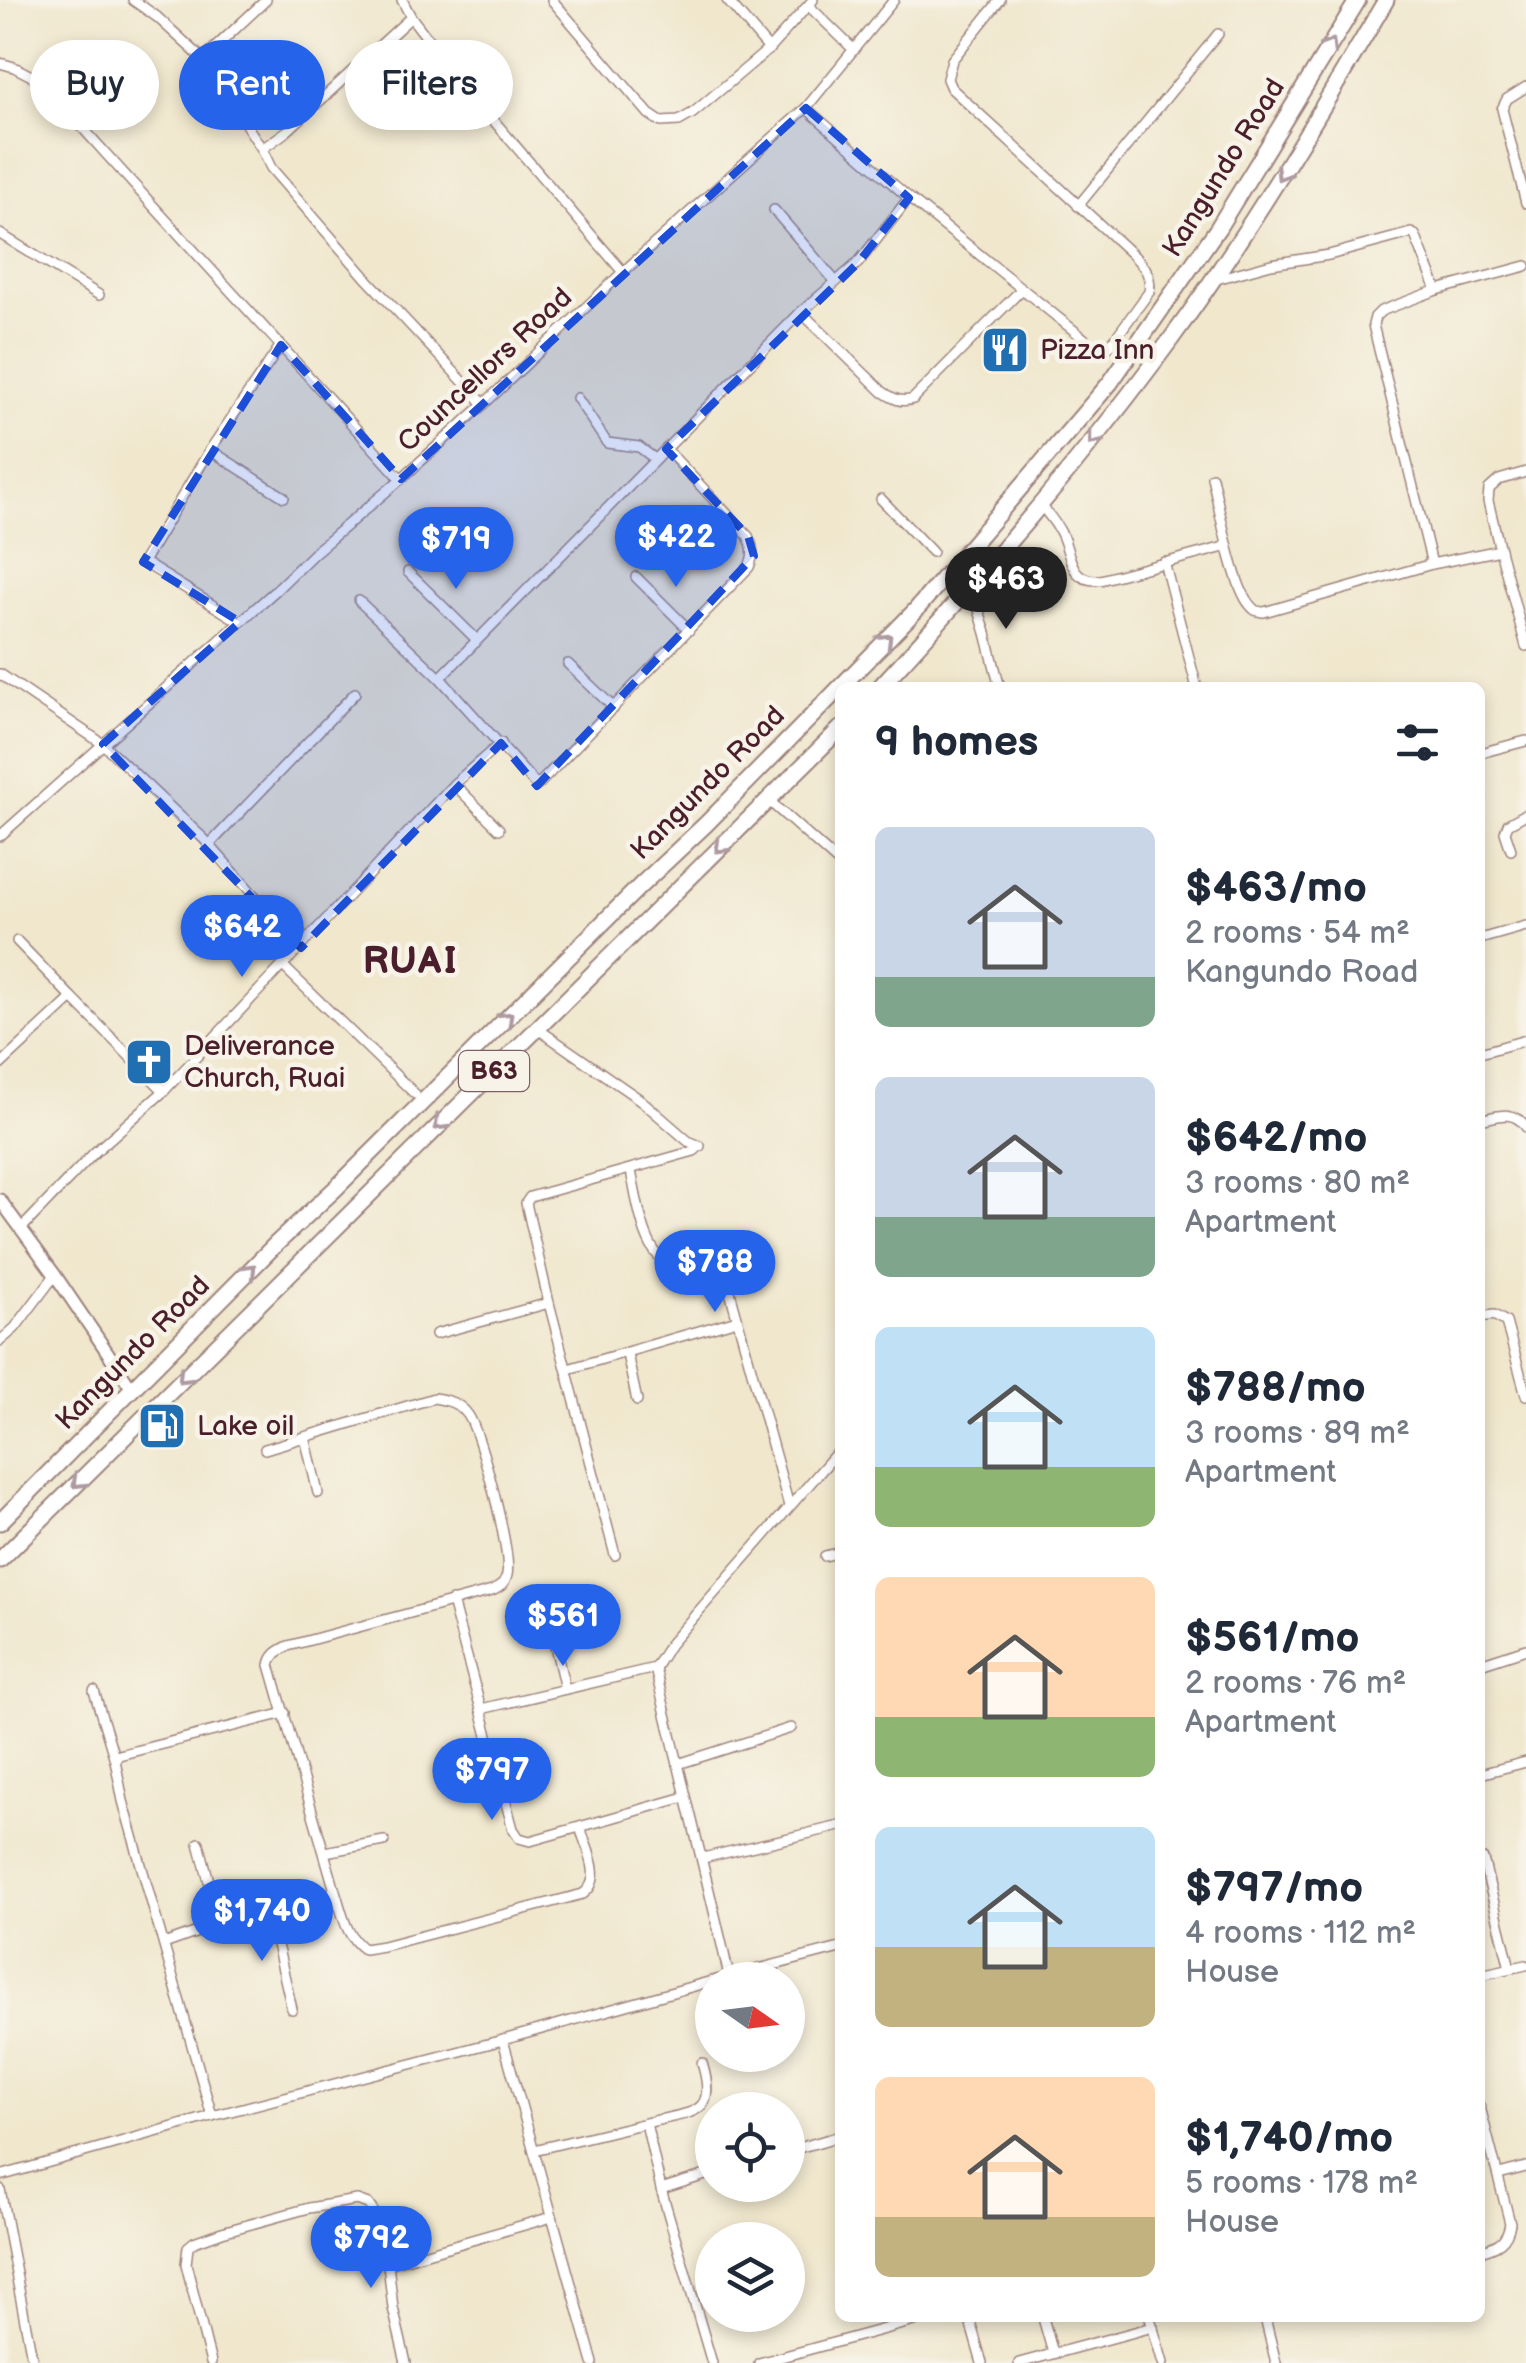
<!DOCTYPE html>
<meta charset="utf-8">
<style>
:root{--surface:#fff;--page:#f6f6f7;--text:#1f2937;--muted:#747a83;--accent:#2563eb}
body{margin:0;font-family:"Balsamiq Sans",sans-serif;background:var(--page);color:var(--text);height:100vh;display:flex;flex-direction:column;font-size:38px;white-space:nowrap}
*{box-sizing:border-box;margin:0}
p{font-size:32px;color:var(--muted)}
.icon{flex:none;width:55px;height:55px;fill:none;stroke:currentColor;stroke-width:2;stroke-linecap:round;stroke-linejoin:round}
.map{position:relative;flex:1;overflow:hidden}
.side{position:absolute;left:835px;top:682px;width:650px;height:1640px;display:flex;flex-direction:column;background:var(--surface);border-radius:15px;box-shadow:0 5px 15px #0003}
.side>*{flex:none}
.top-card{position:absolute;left:30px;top:40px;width:655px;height:90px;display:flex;gap:20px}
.needle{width:65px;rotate:104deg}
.fabs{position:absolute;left:695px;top:1962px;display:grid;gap:20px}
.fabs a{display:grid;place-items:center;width:110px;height:110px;border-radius:50%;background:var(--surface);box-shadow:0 5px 15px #0003;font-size:50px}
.price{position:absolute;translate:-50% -85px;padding:0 22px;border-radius:35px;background:var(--accent);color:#fff;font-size:32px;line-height:65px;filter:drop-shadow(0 2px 5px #0008)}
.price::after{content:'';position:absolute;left:50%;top:60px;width:30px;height:22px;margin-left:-15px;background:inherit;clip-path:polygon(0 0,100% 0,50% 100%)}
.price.current{background:#222;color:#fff}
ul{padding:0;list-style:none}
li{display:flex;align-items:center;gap:30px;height:250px;padding:0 40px}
li span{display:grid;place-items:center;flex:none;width:280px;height:200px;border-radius:15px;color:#555}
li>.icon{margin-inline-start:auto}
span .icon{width:120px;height:120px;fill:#fffc;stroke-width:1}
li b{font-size:42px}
h2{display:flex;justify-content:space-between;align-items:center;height:120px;padding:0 40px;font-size:42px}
.pill{padding:0 35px;border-radius:45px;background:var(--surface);box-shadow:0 5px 15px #0003;font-size:35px;line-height:90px}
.pill.current{background:var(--accent);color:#fff}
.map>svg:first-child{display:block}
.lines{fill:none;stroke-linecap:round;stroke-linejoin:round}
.minor-casing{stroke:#9d837c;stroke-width:12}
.tertiary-casing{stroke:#9d837c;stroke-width:15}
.trunk-casing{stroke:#9d837c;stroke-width:19}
.minor{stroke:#fff;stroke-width:9}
.tertiary{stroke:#fff;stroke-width:11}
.trunk{stroke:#fff;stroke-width:15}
.oneway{stroke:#ae9aa0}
.marked{fill:#1d4ed8;fill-opacity:0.2;stroke:#1d4ed8;stroke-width:8;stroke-dasharray:20 12;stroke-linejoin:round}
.labels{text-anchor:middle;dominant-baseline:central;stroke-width:9;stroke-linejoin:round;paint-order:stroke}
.shield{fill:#f7f3e8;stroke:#7e5f64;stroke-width:2.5}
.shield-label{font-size:25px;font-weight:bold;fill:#4a1f2b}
.street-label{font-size:28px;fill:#4a1f2b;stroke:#f7f3e8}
.poi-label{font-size:28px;fill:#4a1f2b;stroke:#f7f3e8;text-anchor:start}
.district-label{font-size:38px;font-weight:bold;letter-spacing:2.5px;fill:#4a1f2b;stroke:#f7f3e8}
</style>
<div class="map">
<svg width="1526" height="2363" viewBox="0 0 1526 2363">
<rect width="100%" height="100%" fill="#f7f3e8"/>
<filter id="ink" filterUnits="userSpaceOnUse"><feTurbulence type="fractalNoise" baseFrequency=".01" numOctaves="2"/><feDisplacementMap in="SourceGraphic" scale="20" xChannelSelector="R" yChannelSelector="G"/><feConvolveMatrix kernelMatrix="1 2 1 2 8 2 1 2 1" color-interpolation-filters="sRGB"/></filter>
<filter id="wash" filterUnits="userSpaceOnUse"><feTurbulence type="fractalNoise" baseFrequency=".0048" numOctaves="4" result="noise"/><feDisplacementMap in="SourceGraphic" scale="40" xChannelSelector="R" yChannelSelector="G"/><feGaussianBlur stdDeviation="2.25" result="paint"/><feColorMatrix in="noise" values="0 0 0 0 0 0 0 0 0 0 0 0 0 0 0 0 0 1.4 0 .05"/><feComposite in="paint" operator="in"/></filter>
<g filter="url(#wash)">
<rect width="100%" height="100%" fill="#f0e7cd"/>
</g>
<g filter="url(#ink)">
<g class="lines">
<g class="minor-casing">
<g id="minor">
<path d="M133,0l24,17 46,42 59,90 9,19 97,112 116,124"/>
<path d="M402,0l9,17 49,64 163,191"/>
<path d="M552,0l97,114 12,8 18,-1 14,-8 76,-64"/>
<path d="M727,0l42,49 44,-49"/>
<path d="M809,6l45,44"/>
<path d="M203,59l63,-59"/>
<path d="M0,63l14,4 27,14c118,134 241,264 360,398"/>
<path d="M1526,87l-19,12 -5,10 24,94"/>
<path d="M262,149l25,-18 124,-114"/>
<path d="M909,198l188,151 6,1 6,-3 40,-55c3,-16 -4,-25 -15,-36l-183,-168 -4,-9 5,-19 48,-60"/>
<path d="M1078,206l140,-172"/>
<path d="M774,210l62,72"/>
<path d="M0,234l99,61"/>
<path d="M1213,280l58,-16 58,-9 82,-22 4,2 22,55"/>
<path d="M801,312l82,80c11,7 18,11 30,7l109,-110"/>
<path d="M577,398l30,45 32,4 16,12"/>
<path d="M666,449l82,87c6,12 6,19 1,31l-212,219 -97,-108 361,-366 57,-49 51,-65 -103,-90"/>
<path d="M210,450l74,47"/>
<path d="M1212,477c7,29 21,109 38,128 6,7 6,6 14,7l168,-48 -59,-239 2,-8 6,-6 56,-21 89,-24"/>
<path d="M881,499l51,53"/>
<path d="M1041,505c7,9 15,18 20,28 11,22 7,49 39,47l128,-34"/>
<path d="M1500,550l-12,-49 1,-12 10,-9 27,-8"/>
<path d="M1164,562l33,126"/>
<path d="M1432,564l68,-14 26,96"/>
<path d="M408,572l69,68"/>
<path d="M636,577l53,53"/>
<path d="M972,587l14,46 14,55"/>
<path d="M359,601l81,77"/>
<path d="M240,622l-97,-60 67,-112 71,-105"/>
<path d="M568,664l46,44"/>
<path d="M0,674l103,70 101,95 97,109"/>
<path d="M1480,753l46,-12"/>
<path d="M454,784l45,45"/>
<path d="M768,800l72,64"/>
<path d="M0,836l275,-245 39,-38 87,-74 83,-75 139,-132 183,-164 88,-108"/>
<path d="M208,846l147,-153"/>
<path d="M1511,850l-6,-18 3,-8 18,-10"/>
<path d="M1480,939l46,-13"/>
<path d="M17,941l55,57"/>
<path d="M283,966l132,128"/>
<path d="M538,1029l104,72 46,40 12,5 -6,5 -164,46 -4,6 23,100 66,252"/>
<path d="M1480,1053l46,-13"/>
<path d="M0,1065l72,-67 92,93 290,-307 47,-41"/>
<path d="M1480,1120c18,-4 34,-11 46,7"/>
<path d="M631,1171c5,23 13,89 41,93 14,2 28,-4 41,-3l6,2 5,7 65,236"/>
<path d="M20,1230l75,-78 69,-61"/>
<path d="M1480,1317l14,-2 12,7 20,73"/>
<path d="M436,1334l113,-31"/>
<path d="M0,1341l15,-13 40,-53"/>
<path d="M627,1354l10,47"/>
<path d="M568,1369l169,-49"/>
<path d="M305,1437l13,56"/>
<path d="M825,1556l15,-4"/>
<path d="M452,1601l61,228 6,9 11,3 155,-44"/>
<path d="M547,1611l18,78"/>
<path d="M1480,1664l46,-15"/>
<path d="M94,1691l21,69"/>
<path d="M481,1709l174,-41"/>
<path d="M678,1764l113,-36"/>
<path d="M1480,1774l46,-12"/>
<path d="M199,1843l21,81"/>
<path d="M325,1852l59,-11"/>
<path d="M703,1858l137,-32"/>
<path d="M1483,1859l27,109"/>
<path d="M335,1891c7,20 10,45 29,58l19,-3 200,-52c22,-15 3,-46 -3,-67"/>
<path d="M269,1910l23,99"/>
<path d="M164,1944l56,-20 98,-26 17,-7 -65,-226c2,-11 9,-14 18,-19l204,-55c8,-4 13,-7 15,-16 5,-20 -26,-142 -39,-160 -8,-12 -21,-15 -34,-17l-169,51"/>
<path d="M1480,1975l46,-10"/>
<path d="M729,1976c-23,-103 -50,-205 -74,-308l15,-24 170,-195"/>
<path d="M716,1980l124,-32"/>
<path d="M503,2040l90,323"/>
<path d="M1480,2107l30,116c-3,19 -13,23 -30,28"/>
<path d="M212,2116l-89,-315 -8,-41 4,-5 166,-42"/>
<path d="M646,2123c44,-12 73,-5 56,-60"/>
<path d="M534,2150l112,-27 15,66"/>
<path d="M788,2151l52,-15"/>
<path d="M1499,2174l27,-7"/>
<path d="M0,2176l212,-60 291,-76 209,-59"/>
<path d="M0,2189l33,174"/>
<path d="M388,2264l164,-47"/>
<path d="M969,2318l13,45"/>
<path d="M1043,2318l10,35"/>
<path d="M1150,2318l13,45"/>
<path d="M1265,2318l11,45"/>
<path d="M211,2363l-25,-99 2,-17 6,-5 28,-10 87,-24 48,-8 11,4 7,10 13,50 5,44 13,55"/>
<path d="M712,2363l-51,-174 51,-16"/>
<path d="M759,2363l166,-45"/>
<path d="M1019,2363l134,-36"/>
</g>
</g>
<g class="tertiary-casing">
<path id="tertiary" d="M0,1200l55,75 78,115"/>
</g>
<g class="trunk-casing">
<g id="trunk">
<path d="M879,688c103,-112 202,-226 292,-349 79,-108 147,-223 215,-339"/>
<path d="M0,1522l276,-278 60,-56 305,-303 65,-61 209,-213 195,-228 108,-155 140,-228"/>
<path d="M0,1560l840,-831"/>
</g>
</g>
<use href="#minor" class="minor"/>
<use href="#tertiary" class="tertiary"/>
<use href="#trunk" class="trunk"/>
</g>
<defs><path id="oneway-chevron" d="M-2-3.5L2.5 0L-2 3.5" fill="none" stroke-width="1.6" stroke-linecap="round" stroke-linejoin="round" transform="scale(2.5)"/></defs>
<g class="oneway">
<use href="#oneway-chevron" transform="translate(1330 45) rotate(-59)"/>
<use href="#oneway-chevron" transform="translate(1282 174) rotate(122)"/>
<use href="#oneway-chevron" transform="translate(1094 439) rotate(129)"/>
<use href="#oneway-chevron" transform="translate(886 640) rotate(-45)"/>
<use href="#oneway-chevron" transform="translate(721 847) rotate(135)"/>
<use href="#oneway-chevron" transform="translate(507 1018) rotate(-44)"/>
<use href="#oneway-chevron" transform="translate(440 1124) rotate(135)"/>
<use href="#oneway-chevron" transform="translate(250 1270) rotate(-46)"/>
<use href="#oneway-chevron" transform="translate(184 1377) rotate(135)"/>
<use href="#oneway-chevron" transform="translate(78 1482) rotate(136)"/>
</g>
</g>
<path class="marked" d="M806,108l103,90 -51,65 -192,186 82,87 6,20 -217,230 -36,-43 -200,205 -198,-204 137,-122 -97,-60 138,-217 120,134z"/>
<defs>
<g id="restaurant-square" transform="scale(2.5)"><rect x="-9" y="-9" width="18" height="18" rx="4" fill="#1f6fb2" stroke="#f7f3e8"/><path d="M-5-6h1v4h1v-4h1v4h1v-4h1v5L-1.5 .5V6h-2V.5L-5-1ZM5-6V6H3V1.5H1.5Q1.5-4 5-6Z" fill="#fff"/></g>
<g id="church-square" transform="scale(2.5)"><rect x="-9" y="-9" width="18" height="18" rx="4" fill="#1f6fb2" stroke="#f7f3e8"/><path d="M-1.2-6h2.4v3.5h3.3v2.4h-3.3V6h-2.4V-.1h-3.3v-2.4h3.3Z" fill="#fff"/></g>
<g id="fuel-square" transform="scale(2.5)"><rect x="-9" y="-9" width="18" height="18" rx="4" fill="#1f6fb2" stroke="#f7f3e8"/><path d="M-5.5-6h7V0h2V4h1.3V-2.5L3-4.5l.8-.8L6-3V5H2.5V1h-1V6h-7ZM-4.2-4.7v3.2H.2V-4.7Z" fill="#fff"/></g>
</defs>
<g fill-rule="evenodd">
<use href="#restaurant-square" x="1005" y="350"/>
<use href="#church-square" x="149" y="1062"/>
<use href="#fuel-square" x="162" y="1426"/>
</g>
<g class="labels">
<rect class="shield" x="459" y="1051" width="70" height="40" rx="8"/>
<g class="shield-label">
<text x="494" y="1071">B63</text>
</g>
<g class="street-label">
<text transform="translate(1224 168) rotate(-58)">Kangundo Road</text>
<text transform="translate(485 370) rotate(-43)">Councellors Road</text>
<text transform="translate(708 783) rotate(-45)">Kangundo Road</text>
<text transform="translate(133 1353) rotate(-45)">Kangundo Road</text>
</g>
<g class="poi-label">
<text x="1040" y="350">Pizza Inn</text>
<text x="184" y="1046">Deliverance<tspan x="184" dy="32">Church, Ruai</tspan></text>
<text x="197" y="1426">Lake oil</text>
</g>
<g class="district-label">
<text x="411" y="961">RUAI</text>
</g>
</g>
</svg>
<div class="fabs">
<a><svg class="needle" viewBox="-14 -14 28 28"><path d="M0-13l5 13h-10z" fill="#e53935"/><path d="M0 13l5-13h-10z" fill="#747a83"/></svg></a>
<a><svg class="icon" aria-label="locate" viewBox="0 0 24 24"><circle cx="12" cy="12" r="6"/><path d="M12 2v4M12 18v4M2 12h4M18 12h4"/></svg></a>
<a><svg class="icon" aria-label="layers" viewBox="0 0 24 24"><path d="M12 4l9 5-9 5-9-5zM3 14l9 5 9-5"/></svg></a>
</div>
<b class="price" style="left:676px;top:590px">$422</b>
<b class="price" style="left:456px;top:592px">$719</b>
<b class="price current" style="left:1006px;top:632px">$463</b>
<b class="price" style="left:242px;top:980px">$642</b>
<b class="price" style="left:715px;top:1315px">$788</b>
<b class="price" style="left:563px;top:1669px">$561</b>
<b class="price" style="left:492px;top:1823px">$797</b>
<b class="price" style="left:262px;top:1964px">$1,740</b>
<b class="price" style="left:371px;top:2291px">$792</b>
<div class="top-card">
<a class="pill">Buy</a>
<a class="pill current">Rent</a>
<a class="pill">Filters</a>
</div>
<section class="side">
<h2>9 homes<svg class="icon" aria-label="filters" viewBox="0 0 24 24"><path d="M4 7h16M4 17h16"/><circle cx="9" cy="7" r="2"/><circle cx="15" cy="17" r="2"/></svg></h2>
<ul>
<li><span style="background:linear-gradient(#c9d6e8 75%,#7fa58c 0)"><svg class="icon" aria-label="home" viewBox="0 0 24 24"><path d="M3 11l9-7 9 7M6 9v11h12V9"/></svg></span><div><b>$463/mo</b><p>2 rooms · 54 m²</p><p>Kangundo Road</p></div></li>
<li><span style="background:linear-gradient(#c9d6e8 70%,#7fa58c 0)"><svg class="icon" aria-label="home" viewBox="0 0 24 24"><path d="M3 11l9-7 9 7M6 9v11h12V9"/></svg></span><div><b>$642/mo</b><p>3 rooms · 80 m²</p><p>Apartment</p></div></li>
<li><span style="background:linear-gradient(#bfe0f5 70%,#8fb573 0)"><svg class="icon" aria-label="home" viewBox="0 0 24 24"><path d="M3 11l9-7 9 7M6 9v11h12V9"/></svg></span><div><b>$788/mo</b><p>3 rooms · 89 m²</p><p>Apartment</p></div></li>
<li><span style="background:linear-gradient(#ffd9b3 70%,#8fb573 0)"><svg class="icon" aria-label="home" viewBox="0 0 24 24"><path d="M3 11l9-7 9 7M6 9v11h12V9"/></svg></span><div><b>$561/mo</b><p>2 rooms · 76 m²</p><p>Apartment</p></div></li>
<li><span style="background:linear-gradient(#bfe0f5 60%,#c2b280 0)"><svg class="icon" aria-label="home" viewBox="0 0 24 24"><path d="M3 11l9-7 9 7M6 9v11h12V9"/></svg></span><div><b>$797/mo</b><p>4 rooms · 112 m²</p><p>House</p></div></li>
<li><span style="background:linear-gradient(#ffd9b3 70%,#c2b280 0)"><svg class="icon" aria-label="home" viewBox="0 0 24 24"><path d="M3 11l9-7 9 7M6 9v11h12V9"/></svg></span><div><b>$1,740/mo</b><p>5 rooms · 178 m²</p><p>House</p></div></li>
</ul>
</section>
</div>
